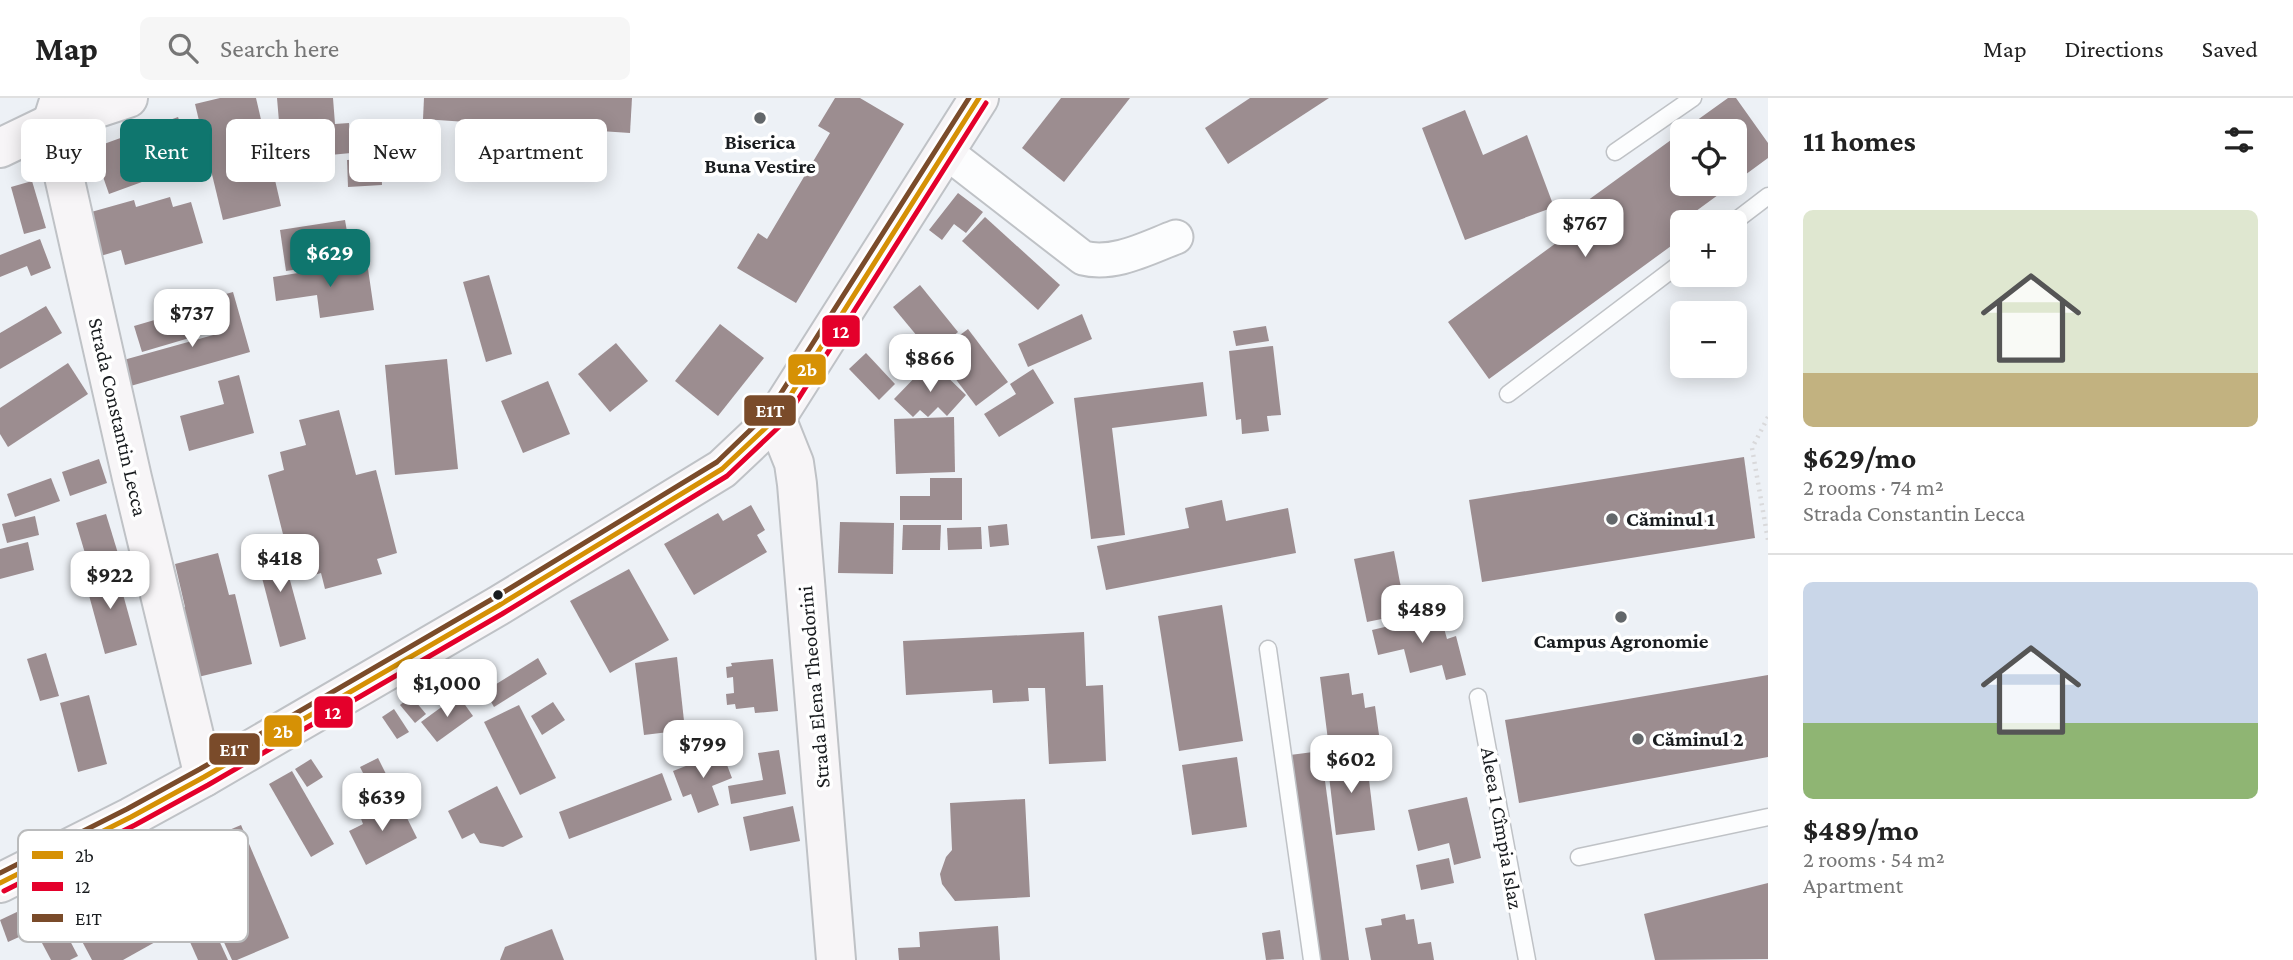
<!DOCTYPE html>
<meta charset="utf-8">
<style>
:root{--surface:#fff;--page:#f6f6f6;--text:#222;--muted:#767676;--line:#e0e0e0;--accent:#0f766e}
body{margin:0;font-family:"Crimson Pro",serif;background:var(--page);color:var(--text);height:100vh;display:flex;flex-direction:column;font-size:26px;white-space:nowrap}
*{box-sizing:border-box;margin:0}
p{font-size:23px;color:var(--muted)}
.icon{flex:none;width:38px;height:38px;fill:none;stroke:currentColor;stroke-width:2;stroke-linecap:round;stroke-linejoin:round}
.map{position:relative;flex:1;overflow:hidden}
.drawer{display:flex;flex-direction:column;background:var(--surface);width:525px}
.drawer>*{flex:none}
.hud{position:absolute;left:21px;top:21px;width:665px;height:63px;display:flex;gap:14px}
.controls{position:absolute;left:1670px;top:21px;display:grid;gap:14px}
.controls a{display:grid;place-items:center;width:77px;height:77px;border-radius:10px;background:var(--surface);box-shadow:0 4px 18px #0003;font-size:35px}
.price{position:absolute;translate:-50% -60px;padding:0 16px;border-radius:14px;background:#fff;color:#222;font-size:23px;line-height:46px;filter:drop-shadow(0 2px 4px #0008)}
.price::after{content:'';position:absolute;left:50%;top:42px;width:21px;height:16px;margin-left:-10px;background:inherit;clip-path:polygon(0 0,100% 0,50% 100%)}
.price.on{background:var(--accent);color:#fff}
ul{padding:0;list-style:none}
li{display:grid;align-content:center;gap:14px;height:371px;padding:0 35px}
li+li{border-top:2px solid var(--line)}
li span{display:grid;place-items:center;height:217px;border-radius:10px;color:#555}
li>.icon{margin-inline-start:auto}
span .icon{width:126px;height:126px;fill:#fffc;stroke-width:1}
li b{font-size:30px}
h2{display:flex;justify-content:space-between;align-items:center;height:84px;padding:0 35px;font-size:30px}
.pill{padding:0 24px;border-radius:10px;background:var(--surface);box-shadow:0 4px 18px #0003;font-size:24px;line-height:63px}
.pill.on{background:var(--accent);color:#fff}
header{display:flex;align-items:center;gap:42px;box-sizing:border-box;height:98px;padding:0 35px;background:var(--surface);border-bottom:2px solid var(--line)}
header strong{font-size:33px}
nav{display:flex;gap:38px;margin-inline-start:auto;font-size:24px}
.search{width:490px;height:63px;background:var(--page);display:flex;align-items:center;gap:18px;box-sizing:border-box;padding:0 24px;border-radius:10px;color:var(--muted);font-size:26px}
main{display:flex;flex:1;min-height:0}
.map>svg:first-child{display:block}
.building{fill:#9c8d90}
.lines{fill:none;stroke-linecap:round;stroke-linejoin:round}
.lane-casing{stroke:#bfc2c6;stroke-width:19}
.street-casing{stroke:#bfc2c6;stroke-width:37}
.secondary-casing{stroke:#bfc2c6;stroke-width:42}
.path{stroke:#d9d9db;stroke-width:4.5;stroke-dasharray:2 5;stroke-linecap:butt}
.lane{stroke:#fcfdfe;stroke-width:16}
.street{stroke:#fcfdfe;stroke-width:33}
.secondary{stroke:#f7f5f7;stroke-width:38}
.bus-1-casing{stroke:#fff;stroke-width:10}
.bus-2-casing{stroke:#fff;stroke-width:10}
.bus-3-casing{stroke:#fff;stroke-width:10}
.bus-1{stroke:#d69105;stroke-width:5}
.bus-2{stroke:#e4002b;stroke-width:5}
.bus-3{stroke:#7a4b2a;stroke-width:5}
.poi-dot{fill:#63676a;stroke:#fff;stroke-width:2.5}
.bus-dot{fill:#191c1f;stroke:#fff;stroke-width:2.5}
.labels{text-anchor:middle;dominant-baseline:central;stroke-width:7;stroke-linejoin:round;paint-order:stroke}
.poi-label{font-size:21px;font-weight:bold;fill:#191c1f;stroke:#fff}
.street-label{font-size:21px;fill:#191c1f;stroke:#fff}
.key{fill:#fff;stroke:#babbbc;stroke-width:2}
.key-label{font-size:19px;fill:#191c1f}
.line-badge{stroke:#fff;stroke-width:2.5}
.badge-label{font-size:19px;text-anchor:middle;font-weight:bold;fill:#fff}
</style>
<header>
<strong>Map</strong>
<div class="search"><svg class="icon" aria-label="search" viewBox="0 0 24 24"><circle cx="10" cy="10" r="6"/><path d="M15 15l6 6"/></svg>Search here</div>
<nav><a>Map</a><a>Directions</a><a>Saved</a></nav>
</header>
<main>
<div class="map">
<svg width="1768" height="862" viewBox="0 0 1768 862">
<rect width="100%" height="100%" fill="#edf1f6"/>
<g class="building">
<path d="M220,0h36l25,108 -58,14 -28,-116z"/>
<path d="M277,0h56l2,26 14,-1 2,30 -42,4 2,22 -27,2z"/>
<path d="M424,0h208l-2,35 -207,-14z"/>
<path d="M835,0h25l44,26 -108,179 -59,-35 21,-35 9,6 63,-106 -12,-7z"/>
<path d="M1061,0h69l-66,84 -42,-34z"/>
<path d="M1250,0h79l-101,66 -23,-36z"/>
<path d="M1728,0h8l32,45v15l-34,25v-52h-52z"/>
<path d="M1465,12l18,45 44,-20 27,72 -89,33 -43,-112z"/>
<path d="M178,19l16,46 -85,31 -16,-46z"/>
<path d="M359,24h18l1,34h-18z"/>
<path d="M1682,34v52h51l-56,41 5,6v7l-193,141 -41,-57 130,-95 -9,-13z"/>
<path d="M381,60l1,27 -34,2 -1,-27z"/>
<path d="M32,83l14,47 -22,6 -13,-47z"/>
<path d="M958,95l25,19 -17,21 -12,-9 -12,16 -13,-10z"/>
<path d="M170,99l3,10 18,-5 12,41 -78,22 -4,-15 -24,7 -13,-43 50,-14 2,7z"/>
<path d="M985,119l75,68 -22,25 -76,-69z"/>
<path d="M345,122l7,41 -66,10 -6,-41z"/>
<path d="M40,141l11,29 -20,8 -4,-10 -27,11v-22z"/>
<path d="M367,164l7,48 -54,8 -3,-23 -41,6 -3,-24z"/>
<path d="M489,177l23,79 -26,8 -23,-80z"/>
<path d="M920,187l38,47 -26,22 -39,-47z"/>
<path d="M233,194l17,60 -123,35 -7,-26 104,-29 -9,-35z"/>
<path d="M206,207l7,26 -71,21 -8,-26z"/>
<path d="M46,208l16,27 -62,36v-36z"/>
<path d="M1082,216l10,25 -64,28 -10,-23z"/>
<path d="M720,226l44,34 -46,58 -43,-35z"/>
<path d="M1266,228l3,15 -33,5 -3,-15z"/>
<path d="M968,231l40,53 -32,24 -40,-53z"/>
<path d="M616,245l32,38 -38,31 -32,-38z"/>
<path d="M1273,248l8,69 -14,1 2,15 -27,3 -1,-15 -5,1 -7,-69z"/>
<path d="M866,255l29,31 -16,16 -30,-31z"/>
<path d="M447,261l11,110 -63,6 -10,-110z"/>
<path d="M68,265l20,31 -80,53 -8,-13v-26z"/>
<path d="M937,269l29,28 -19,21 -9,-9 -10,10 -8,-7 -7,7 -19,-18 28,-29 7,6z"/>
<path d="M1033,271l21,34 -55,34 -15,-23 32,-20 -6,-10z"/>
<path d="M239,277l15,58 -65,18 -9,-35 44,-12 -6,-23z"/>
<path d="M548,283l22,53 -47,19 -22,-52z"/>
<path d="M1203,284l4,34 -95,12 13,107 -34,4 -17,-141z"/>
<path d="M339,312l17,65 20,-5 21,83 -20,6 5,15 -57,15 -4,-16 -7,2 -8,-30 -19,5 -19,-75 16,-5 -4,-18 26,-7 -7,-25z"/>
<path d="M954,319l1,55 -59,2 -2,-55z"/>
<path d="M1744,359l11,81 -273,44 -13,-82z"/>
<path d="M99,361l8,24 -37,13 -8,-24z"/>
<path d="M51,380l9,23 -45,16 -8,-23z"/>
<path d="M930,380h32v42h-62v-24h30z"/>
<path d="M1222,402l4,21 62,-13 8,45 -190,37 -9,-44 92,-18 -4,-20z"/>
<path d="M751,407l14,25 -8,5 10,17 -73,43 -30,-51 54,-31 5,8z"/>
<path d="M106,416l14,46 -30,10 -14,-47z"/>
<path d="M35,418l4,19 -32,8 -5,-19z"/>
<path d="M840,424l54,1 -1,51 -55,-1z"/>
<path d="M1007,426l2,21 -19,2 -2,-21z"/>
<path d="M903,427h38l-1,25h-38z"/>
<path d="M981,429l1,22 -34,1 -1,-22z"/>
<path d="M279,442l27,99 -26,8 -26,-100z"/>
<path d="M28,444l6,28 -34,9v-30z"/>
<path d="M1394,453l12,63 -39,8 -13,-63z"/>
<path d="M218,455l11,42 6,-1 17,70 -54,13 -17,-69 4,-1 -10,-43z"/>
<path d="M116,471l21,76 -32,9 -21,-77z"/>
<path d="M629,471l40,71 -59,33 -40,-72z"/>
<path d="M1222,507l21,136 -64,10 -21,-135z"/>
<path d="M1440,516l7,25 9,-3 10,39 -20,5 -4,-15 -32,8 -6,-24 -26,6 -6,-25z"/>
<path d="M1084,534l2,54 17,-1 3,76 -57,3 -4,-76h-17l1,13 -36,2 -1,-13 -86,5 -3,-54z"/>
<path d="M46,555l13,43 -19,5 -13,-42z"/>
<path d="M677,559l8,73 -41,5 -9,-72z"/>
<path d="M538,560l9,16 -53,33 -9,-16z"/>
<path d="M773,561l5,52 -23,2 -1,-6 -18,2 -1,-5 -8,1 -1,-11 8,-1 -1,-16 -6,1 -1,-11 6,-1 -1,-3z"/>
<path d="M472,565l6,12 -9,6 -7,-12z"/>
<path d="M1349,575l3,22 11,-2 2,15 10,-2 5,36 -51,6 -9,-71z"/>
<path d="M1768,577v82l-249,46 -14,-83z"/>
<path d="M89,597l18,69 -29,8 -18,-69z"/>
<path d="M458,597l15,21 -36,26 -16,-20z"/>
<path d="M411,598l15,18 -11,9 -15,-18z"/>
<path d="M553,604l12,18 -23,15 -11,-19z"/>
<path d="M519,607l37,73 -36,17 -36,-73z"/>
<path d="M394,611l15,23 -12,7 -15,-22z"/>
<path d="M779,652l7,44 -55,10 -3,-18 35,-6 -5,-27z"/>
<path d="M1321,653l28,209h-31l-28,-205z"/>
<path d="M722,654l10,26 -20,8 7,19 -21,8 -7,-19 -8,3 -10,-26z"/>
<path d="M1366,657l9,75 -39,5 -9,-76z"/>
<path d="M1237,659l10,70 -55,8 -10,-70z"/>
<path d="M378,660l13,26 -18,9 -13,-26z"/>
<path d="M311,661l12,18 -16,10 -12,-18z"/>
<path d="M292,673l42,73 -23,13 -42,-73z"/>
<path d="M662,675l10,27 -103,39 -10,-27z"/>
<path d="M497,688l26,51 -20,10 -23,-4 -6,-10 -12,6 -14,-28z"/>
<path d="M1467,699l14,61 -27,7 -5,-22 -31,8 -10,-41z"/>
<path d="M1025,701l5,98 -75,4 -13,-17 -2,-10 6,-17 6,-7 -2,-47z"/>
<path d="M400,706l17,34 -51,27 -17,-34 14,-7 -3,-8 18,-10 4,8z"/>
<path d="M793,708l7,35 -50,10 -7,-34z"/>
<path d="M241,727l48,113 -52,22h-5l-50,-110z"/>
<path d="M1449,760l5,25 -33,7 -5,-25z"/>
<path d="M182,761l46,101h-30l-40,-90z"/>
<path d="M1768,785v76l-113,1 -11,-46z"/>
<path d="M126,787l31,56 -34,19h-31l-23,-43z"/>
<path d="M47,799l31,59 -8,4h-19l-27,-51z"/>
<path d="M19,813l11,21 -22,10 -8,-22z"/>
<path d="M1405,816l1,6 8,-1 4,25 13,-2 3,18h-63l-6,-32 17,-3 -1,-6z"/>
<path d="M998,828l2,34h-101l-1,-12 22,-1 -1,-15z"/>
<path d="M552,831l12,31h-64l5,-13z"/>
<path d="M1280,832l4,29 -18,1 -4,-27z"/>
</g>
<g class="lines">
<g class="lane-casing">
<g id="lane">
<path d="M1615,54l78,-54"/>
<path d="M1734,124l34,-26"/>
<path d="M1508,296l174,-132"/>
<path d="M1268,551l44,311"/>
<path d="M1478,599l49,263"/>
<path d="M1579,759l189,-40"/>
</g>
</g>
<g class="street-casing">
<path id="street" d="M945,53l138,107c31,8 64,-10 93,-21"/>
</g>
<g class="secondary-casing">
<g id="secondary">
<path d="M60,0l-8,25 80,355 72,299"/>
<path d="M0,50l52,-25 76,-25"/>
<path d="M776,320l18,45 3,21 39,476"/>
<path d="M0,785l131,-66 73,-40 294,-171 224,-137 54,-51 203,-320"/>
</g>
</g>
<path class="path" d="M1768,319l-16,31 16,92"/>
<use href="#lane" class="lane"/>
<use href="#street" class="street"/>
<use href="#secondary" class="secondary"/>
<g class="bus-1-casing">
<path id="bus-1" d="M0,785l131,-66 73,-40 294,-171 224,-137 54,-51 203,-320"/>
</g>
<g class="bus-2-casing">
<path id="bus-2" d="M4,793l131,-66 73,-40 294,-171 225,-138 56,-53 203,-320"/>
</g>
<g class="bus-3-casing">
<path id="bus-3" d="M0,775l127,-64 73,-40 294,-171 223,-136 52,-50 200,-314"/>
</g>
<use href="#bus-1" class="bus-1"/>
<use href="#bus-2" class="bus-2"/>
<use href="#bus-3" class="bus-3"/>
</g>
<g class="poi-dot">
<circle cx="760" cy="20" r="7"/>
<circle cx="1612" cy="421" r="7"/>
<circle cx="1621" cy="519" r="7"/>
<circle cx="1638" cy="641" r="7"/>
</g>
<circle class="bus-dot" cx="498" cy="497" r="6"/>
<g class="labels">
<g class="poi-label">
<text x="760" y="44">Biserica<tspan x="760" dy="24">Buna Vestire</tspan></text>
<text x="1626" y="421" text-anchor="start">Căminul 1</text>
<text x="1621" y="543">Campus Agronomie</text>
<text x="1652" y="641" text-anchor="start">Căminul 2</text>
</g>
<g class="street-label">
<text transform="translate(118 319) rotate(77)">Strada Constantin Lecca</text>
<text transform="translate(814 589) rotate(-95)">Strada Elena Theodorini</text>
<text transform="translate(1502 730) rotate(80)">Aleea 1 Cîmpia Islaz</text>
</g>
</g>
<rect x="18" y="732" width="230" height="112" rx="10" class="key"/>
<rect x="32" y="753" width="31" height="8" fill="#d69105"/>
<rect x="32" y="784" width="31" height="9" fill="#e4002b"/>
<rect x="32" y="816" width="31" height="8" fill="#7a4b2a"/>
<g class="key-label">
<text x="75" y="764">2b</text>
<text x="75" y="795">12</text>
<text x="75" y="827">E1T</text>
</g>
<g class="line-badge">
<rect x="821" y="216" width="40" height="34" rx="7" fill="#e4002b"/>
<rect x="787" y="255" width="40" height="33" rx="7" fill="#d69105"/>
<rect x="743" y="296" width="54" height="33" rx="7" fill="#7a4b2a"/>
<rect x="313" y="597" width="41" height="34" rx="7" fill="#e4002b"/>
<rect x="263" y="616" width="40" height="34" rx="7" fill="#d69105"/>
<rect x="208" y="634" width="53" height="34" rx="7" fill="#7a4b2a"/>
</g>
<g class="badge-label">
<text x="841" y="240">12</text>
<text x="807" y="278">2b</text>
<text x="770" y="319">E1T</text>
<text x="333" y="621">12</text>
<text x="283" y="640">2b</text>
<text x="234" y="658">E1T</text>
</g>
</svg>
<div class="controls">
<a><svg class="icon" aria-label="locate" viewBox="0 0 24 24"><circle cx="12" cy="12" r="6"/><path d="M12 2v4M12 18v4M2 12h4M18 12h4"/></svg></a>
<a>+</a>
<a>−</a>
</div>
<b class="price" style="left:1585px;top:161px">$767</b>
<b class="price on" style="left:330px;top:191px">$629</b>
<b class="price" style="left:192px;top:251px">$737</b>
<b class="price" style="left:930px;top:296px">$866</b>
<b class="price" style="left:280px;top:496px">$418</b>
<b class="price" style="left:110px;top:513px">$922</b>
<b class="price" style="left:1422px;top:547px">$489</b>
<b class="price" style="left:447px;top:621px">$1,000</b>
<b class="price" style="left:703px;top:682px">$799</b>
<b class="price" style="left:1351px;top:697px">$602</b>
<b class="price" style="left:382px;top:735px">$639</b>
<div class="hud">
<a class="pill">Buy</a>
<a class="pill on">Rent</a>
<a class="pill">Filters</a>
<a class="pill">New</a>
<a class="pill">Apartment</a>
</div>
</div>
<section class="drawer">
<h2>11 homes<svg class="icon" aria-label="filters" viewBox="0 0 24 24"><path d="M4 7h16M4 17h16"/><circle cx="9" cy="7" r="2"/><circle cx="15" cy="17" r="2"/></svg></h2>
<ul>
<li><span style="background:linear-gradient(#dfe7d0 75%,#c2b280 0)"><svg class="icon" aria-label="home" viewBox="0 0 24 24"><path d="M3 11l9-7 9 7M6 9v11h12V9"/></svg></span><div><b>$629/mo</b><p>2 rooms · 74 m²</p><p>Strada Constantin Lecca</p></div></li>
<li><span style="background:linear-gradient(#c9d6e8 65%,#8fb573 0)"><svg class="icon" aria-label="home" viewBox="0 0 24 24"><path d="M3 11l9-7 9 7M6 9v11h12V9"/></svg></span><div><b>$489/mo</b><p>2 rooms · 54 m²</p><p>Apartment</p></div></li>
</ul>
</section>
</main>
